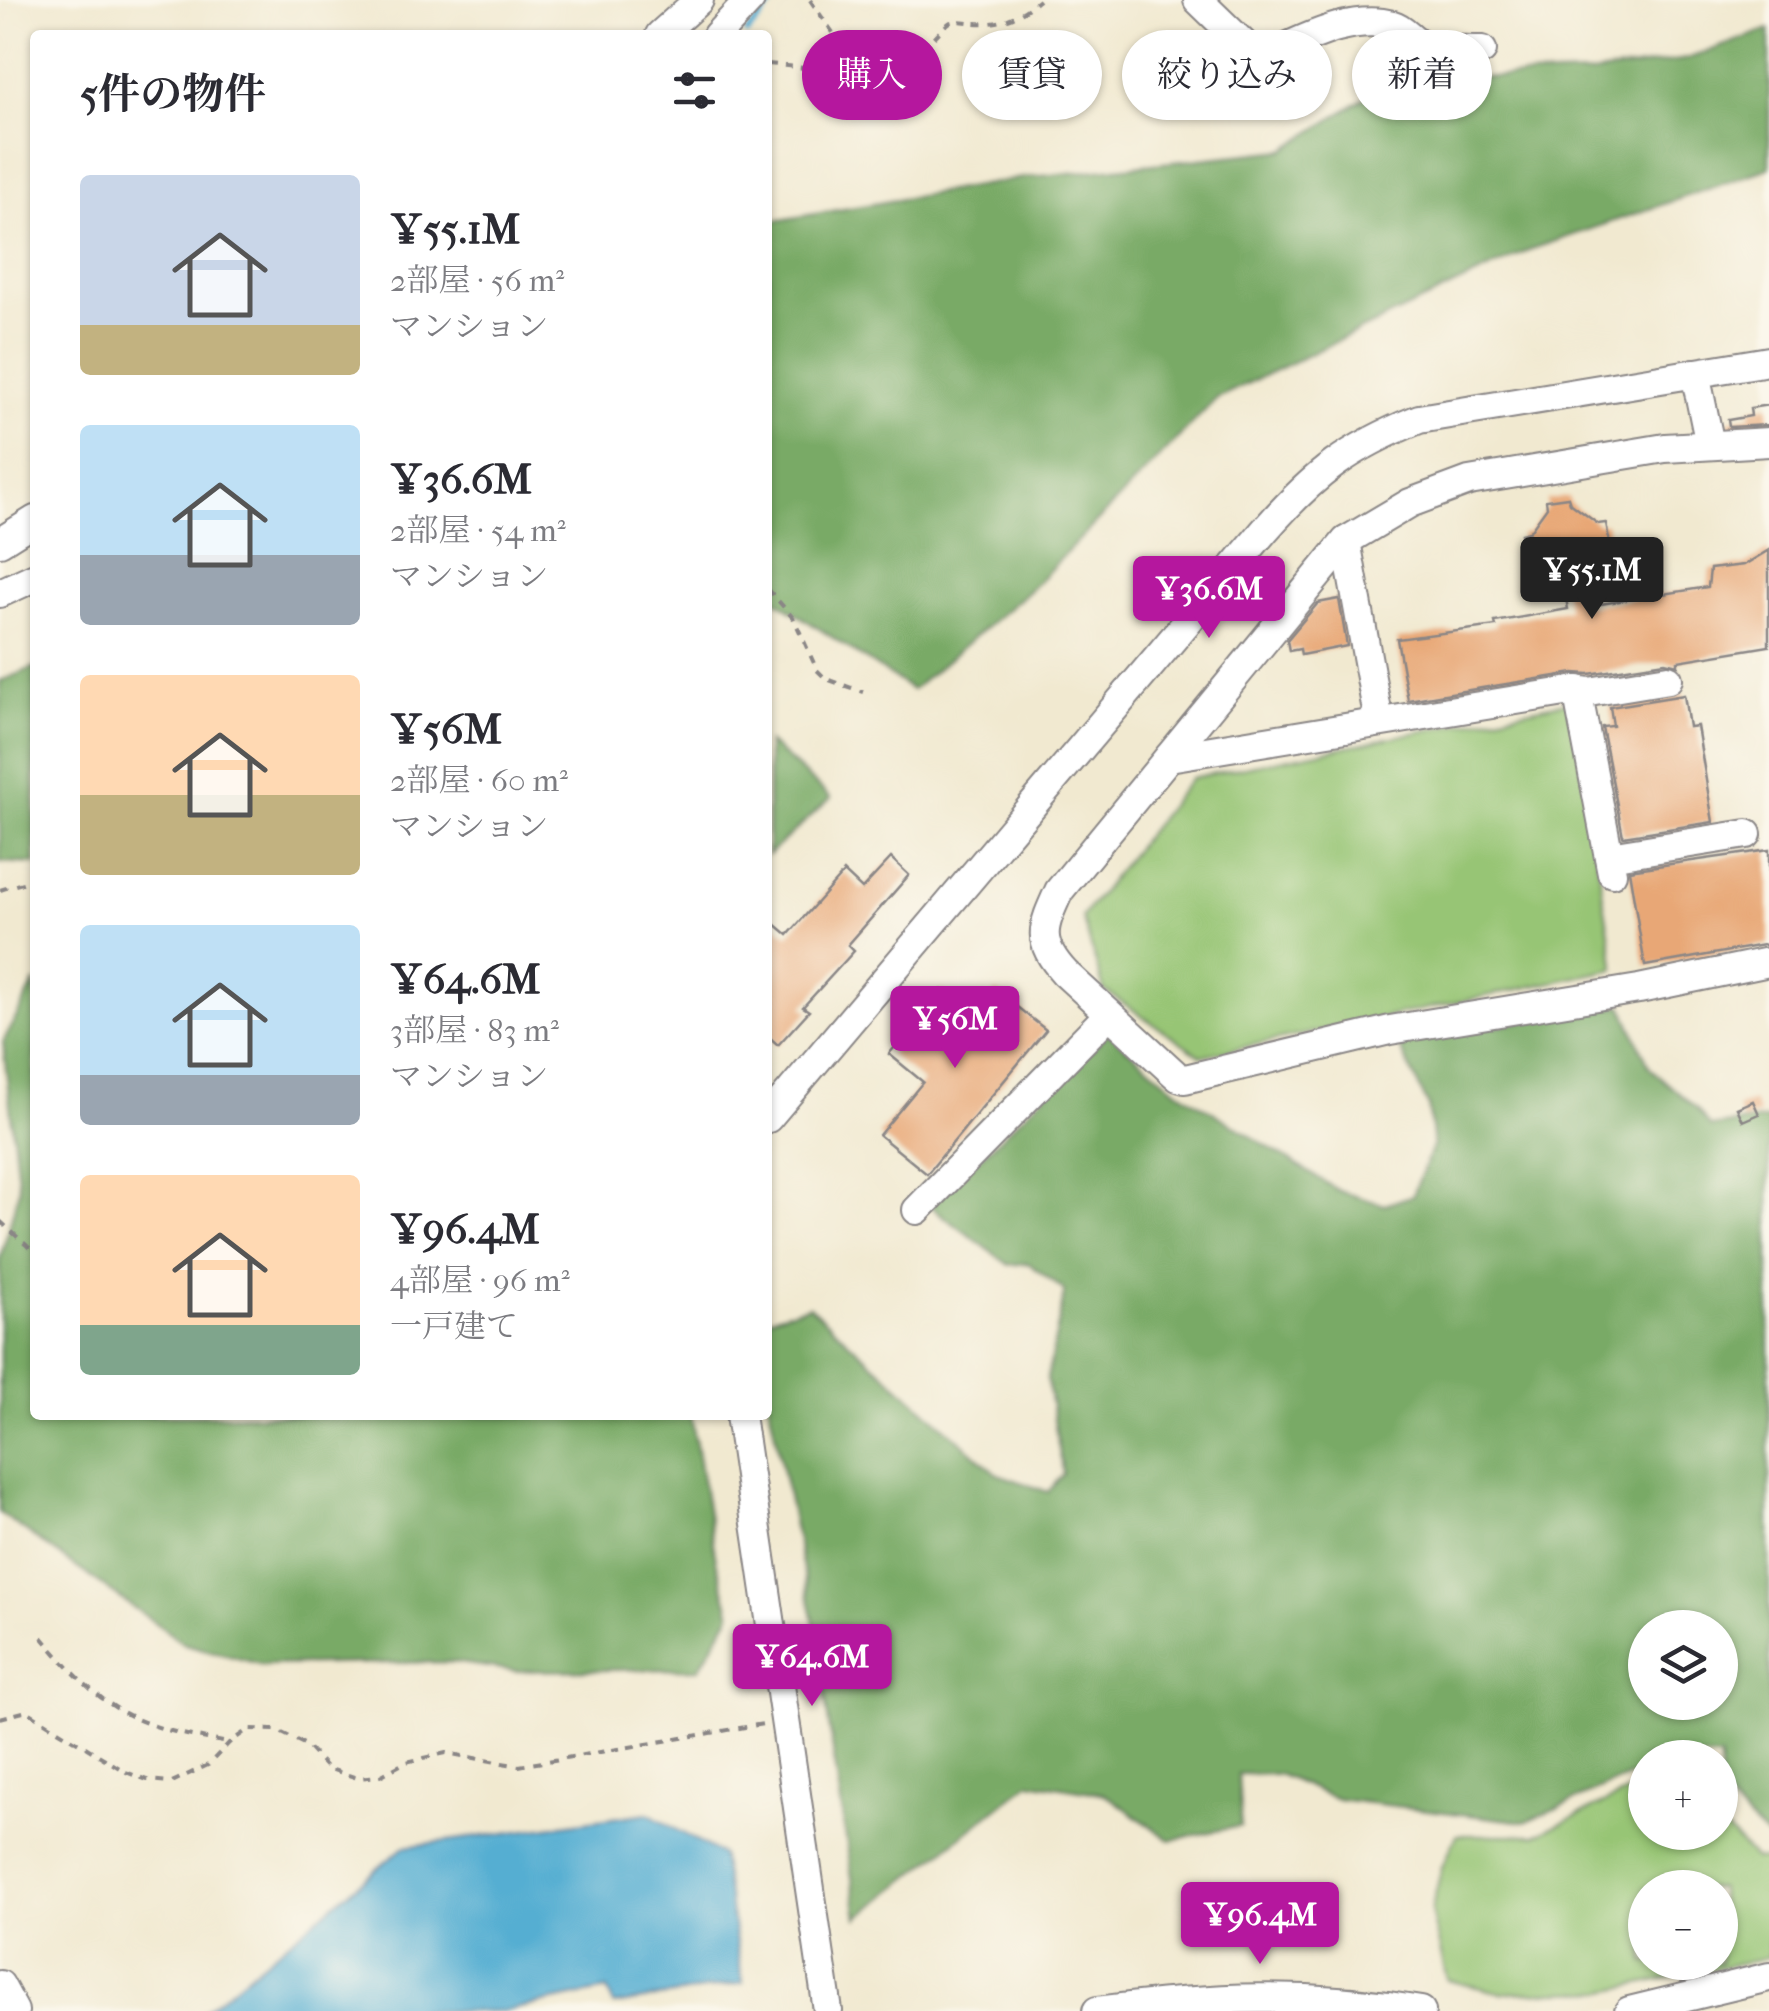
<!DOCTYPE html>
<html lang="ja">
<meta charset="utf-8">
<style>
:root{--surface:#fff;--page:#f2f2f3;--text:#2b2b33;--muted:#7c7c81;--accent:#b5179e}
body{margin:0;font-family:"IM FELL French Canon","Noto Serif JP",serif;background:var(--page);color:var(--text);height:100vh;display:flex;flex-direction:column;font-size:38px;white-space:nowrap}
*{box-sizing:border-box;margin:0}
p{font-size:32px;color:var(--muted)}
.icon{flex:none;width:55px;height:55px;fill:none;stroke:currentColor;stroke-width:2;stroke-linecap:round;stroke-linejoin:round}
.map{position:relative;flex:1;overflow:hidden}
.panel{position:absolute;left:30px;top:30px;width:742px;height:1390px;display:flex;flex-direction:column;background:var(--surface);border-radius:10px;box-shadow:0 2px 8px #0004}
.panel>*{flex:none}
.top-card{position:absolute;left:802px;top:30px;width:815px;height:90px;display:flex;gap:20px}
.fabs{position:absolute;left:1628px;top:1610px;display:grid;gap:20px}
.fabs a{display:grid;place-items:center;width:110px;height:110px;border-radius:50%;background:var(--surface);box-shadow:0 2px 8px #0004;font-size:50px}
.price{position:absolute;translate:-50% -85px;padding:0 22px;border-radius:10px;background:var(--accent);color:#fff;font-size:32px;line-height:65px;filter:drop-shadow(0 2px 5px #0008)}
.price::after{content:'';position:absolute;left:50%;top:60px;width:30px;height:22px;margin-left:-15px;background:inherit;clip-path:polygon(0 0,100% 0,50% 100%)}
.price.active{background:#222;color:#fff}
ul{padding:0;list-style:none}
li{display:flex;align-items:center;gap:30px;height:250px;padding:0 50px}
li span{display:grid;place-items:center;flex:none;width:280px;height:200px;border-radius:10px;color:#555}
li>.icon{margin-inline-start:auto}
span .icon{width:120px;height:120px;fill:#fffc;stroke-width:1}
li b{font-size:42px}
h2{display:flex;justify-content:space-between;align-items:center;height:120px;padding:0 50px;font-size:42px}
.tag{padding:0 35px;border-radius:45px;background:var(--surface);box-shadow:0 2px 8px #0004;font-size:35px;line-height:90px}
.tag.active{background:var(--accent);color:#fff}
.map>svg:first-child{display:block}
.green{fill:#97c574;stroke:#5c7458;stroke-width:2.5;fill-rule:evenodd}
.forest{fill:#79aa66;stroke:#4e6650;stroke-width:2.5;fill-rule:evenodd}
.water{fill:#55aed2;stroke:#3c6886;stroke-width:2.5}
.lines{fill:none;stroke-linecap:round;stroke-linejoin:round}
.stream{stroke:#55aed2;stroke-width:6}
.building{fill:#e8a776}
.minor-casing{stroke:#8a8686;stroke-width:32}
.path{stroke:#8a8686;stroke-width:4;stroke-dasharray:8 8;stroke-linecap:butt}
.minor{stroke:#fff;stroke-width:28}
</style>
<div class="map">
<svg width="1769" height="2011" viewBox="0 0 1769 2011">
<rect width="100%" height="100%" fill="#fbf7ec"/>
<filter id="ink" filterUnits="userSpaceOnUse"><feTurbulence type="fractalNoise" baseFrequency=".01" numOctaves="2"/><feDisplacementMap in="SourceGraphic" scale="20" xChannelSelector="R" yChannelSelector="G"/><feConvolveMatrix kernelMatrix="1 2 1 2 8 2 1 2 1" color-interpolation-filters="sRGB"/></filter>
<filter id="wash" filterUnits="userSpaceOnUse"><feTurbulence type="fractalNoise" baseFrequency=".0048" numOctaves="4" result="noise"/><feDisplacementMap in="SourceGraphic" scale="40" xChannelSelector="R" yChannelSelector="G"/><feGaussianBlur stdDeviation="2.25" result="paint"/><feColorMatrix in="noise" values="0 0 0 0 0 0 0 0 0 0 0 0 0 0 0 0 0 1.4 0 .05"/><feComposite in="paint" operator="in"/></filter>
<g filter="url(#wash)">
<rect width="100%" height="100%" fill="#f1e9d0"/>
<g class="green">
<path d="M1571,701l44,268 -414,87 -97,-66 -22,-73 109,-139z"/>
<path d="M1645,1785v47h75v-8l35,35 14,1v97l-163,34 -104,2 -55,-13 -16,-69 11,-44 15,-32h78zM1645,1888h75v74h-75z"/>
</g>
<g class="forest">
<path d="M1769,29v139l-237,81 -315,149 -185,190 -120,102 -144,-95v-373l255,-44 261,-28 108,-70 199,-6 96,-15z"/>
<path d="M35,667v197l-35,-2v-181z"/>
<path d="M768,742l63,56 -63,57z"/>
<path d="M35,982v433h656l25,145 15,54 -32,55 -183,2 -63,-9 -190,3 -78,-21 -185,-131v-254l19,-70 -16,-147z"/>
<path d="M1622,1005l28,63 46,40 15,19 58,-8v720l-49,-46v-35h-75v12l-120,52 -188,-23 -59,-25h-40l3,52 -71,14 -65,-46 -75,-12 -172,136 -45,-300 -45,-218v-82l41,-12 187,167 52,19 15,-18 -16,-96 18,-87 -37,-28 -19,2 -79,-59 178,-173 68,56 163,102 46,14 28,-10 20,-50 -5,-40 -31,-63zM1645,1628h75v74h-75z"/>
</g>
<path class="water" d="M648,1813l73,42 22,128 -129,22 -7,-15 -102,21h-301l200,-164z"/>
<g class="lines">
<path class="stream" d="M747,33l29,-33"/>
</g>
<g id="blocks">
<g class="building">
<path d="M1769,405v20l-40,2 -1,-7 23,-4 -1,-8z"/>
<path d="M1568,497l2,6 28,21 8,-1 4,21 -9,1 -20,26 7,35 120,-19 2,-18 34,-4 25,-15v96l-91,15v4l-13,-3 -76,12 -15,-1 -166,27 -11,-61 99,-13 -1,-4 73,-13 -7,-35 -26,-19 -9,2 -5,-23 8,-2 18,-25 -1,-7z"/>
<path d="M1339,599l8,47 -46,9 -1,-6 -11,2 -2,-11 31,-37z"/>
<path d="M1684,695l5,32 8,-1 16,96 -90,14 -21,-109 11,-1 -3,-19z"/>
<path d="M1769,850v94l-124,22 -16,-96z"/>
<path d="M891,858l18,17 -61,70 6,6 -51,56 6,4 -31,34 -10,-9v-118l20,17 56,-63 18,17z"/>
<path d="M942,990l34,27 21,-26 49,39 -119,144 -48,-39 44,-53 -34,-28z"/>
<path d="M1753,1101l6,13 -16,7 -6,-13z"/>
</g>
</g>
</g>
<g filter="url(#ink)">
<use href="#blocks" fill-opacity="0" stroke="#8a8686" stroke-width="2.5"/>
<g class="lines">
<g class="minor-casing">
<g id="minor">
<path d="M1198,0l57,55 9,2c38,-16 85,-44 129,-32 12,3 20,18 33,21 17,5 38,3 56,4"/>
<path d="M660,35l39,-35"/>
<path d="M717,35l33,-35"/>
<path d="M1695,373l15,72"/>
<path d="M1769,442l-104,6 -196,33 -59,22 -64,38 -287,350c-17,37 -23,50 6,82l113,104 7,2 205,-49 249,-41 130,-27"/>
<path d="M1346,541l33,181"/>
<path d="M0,542l35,-22"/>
<path d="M0,593l35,-16"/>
<path d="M1577,690l35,183"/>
<path d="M1169,757l408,-67 12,2 79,-13"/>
<path d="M1609,856l138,-22"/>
<path d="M768,1118l497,-588c50,-57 83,-82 154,-111l350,-58"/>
<path d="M917,1210l192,-196"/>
<path d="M740,1415l88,596"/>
<path d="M0,1985l14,26"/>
<path d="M1097,2011c113,-15 212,-19 324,0"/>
<path d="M1629,2011l140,-34"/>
</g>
</g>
<g class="path">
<path d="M810,0l38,54"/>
<path d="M768,64l37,4 81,22c14,-11 57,-66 65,-68 7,-2 16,0 24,1 27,2 43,-6 64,-23"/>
<path d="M768,589l26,30 23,51 9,9 37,13"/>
<path d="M0,890l35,-11"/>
<path d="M0,1221l35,32"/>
<path d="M42,1637c62,75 92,90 187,106"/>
<path d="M0,1718l27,-7 99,61 21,8 25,2 36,-17 21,-22 20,-14 27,1 30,15 21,23 30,10 23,-2 26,-14 40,-9 73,13 244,-42"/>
</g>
<use href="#minor" class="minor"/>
</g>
</g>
</svg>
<div class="fabs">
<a><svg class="icon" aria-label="layers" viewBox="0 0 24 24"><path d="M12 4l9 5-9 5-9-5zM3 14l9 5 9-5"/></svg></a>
<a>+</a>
<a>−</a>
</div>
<b class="price active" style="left:1592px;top:622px">¥55.1M</b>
<b class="price" style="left:1209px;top:641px">¥36.6M</b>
<b class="price" style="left:955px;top:1071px">¥56M</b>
<b class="price" style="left:812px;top:1709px">¥64.6M</b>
<b class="price" style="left:1260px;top:1967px">¥96.4M</b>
<div class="top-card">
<a class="tag active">購入</a>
<a class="tag">賃貸</a>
<a class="tag">絞り込み</a>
<a class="tag">新着</a>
</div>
<section class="panel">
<h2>5件の物件<svg class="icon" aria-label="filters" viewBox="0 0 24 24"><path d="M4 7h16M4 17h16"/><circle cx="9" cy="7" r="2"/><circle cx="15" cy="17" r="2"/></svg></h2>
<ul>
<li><span style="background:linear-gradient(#c9d6e8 75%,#c2b280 0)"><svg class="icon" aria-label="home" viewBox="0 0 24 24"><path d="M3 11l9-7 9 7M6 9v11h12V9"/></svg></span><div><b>¥55.1M</b><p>2部屋 · 56 m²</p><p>マンション</p></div></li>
<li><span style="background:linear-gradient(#bfe0f5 65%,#9aa5b1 0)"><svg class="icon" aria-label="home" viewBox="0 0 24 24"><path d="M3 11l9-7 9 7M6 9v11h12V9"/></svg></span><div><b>¥36.6M</b><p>2部屋 · 54 m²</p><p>マンション</p></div></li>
<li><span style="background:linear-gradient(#ffd9b3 60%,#c2b280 0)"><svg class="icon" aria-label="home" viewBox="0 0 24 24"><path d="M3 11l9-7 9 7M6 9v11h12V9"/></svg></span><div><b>¥56M</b><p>2部屋 · 60 m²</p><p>マンション</p></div></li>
<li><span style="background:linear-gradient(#bfe0f5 75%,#9aa5b1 0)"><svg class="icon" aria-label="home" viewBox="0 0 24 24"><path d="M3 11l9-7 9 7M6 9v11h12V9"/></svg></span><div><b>¥64.6M</b><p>3部屋 · 83 m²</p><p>マンション</p></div></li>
<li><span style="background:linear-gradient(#ffd9b3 75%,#7fa58c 0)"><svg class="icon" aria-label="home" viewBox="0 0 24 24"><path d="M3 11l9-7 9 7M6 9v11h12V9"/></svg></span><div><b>¥96.4M</b><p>4部屋 · 96 m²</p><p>一戸建て</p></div></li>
</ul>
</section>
</div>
